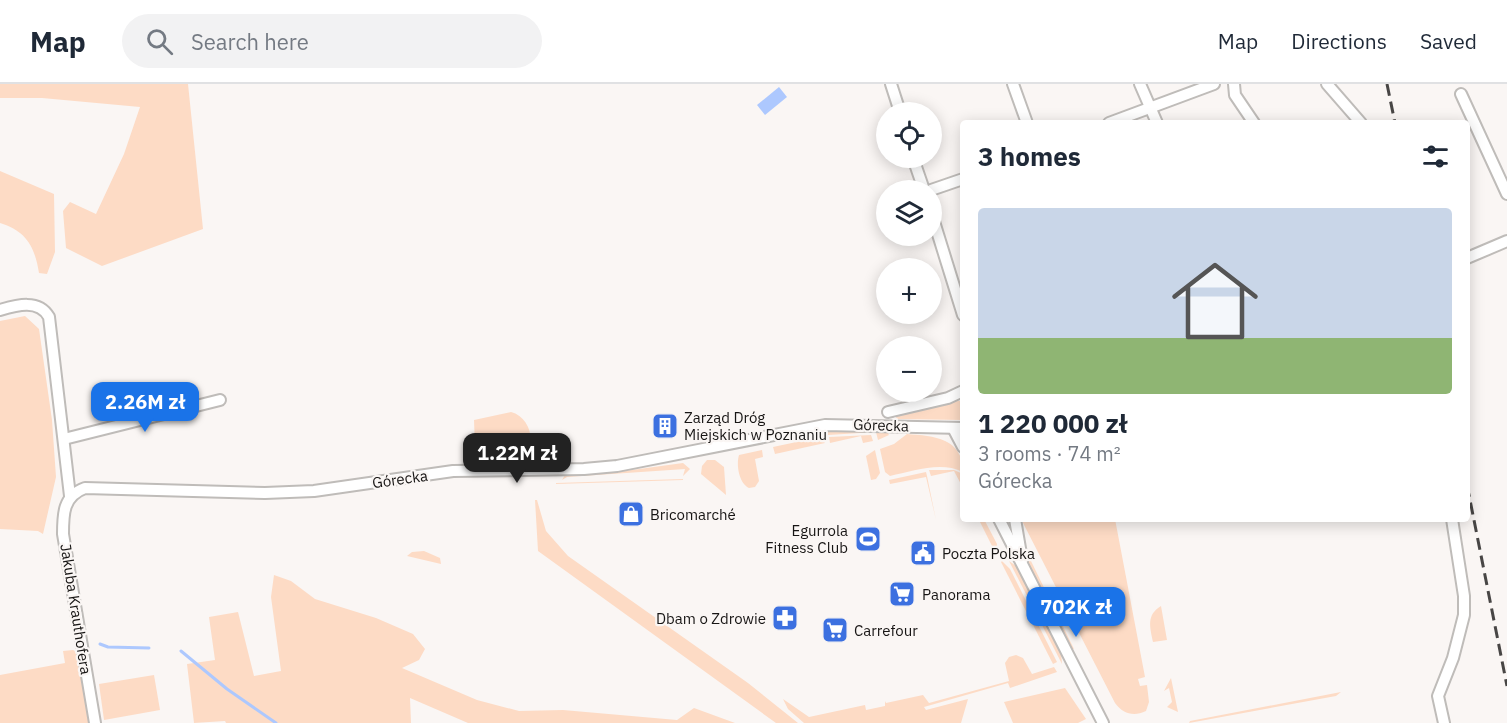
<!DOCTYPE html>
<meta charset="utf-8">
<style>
:root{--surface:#fff;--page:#f2f2f3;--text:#1f2937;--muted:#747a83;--line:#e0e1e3;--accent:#1a73e8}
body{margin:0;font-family:"IBM Plex Sans",sans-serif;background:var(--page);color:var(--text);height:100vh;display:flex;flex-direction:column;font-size:22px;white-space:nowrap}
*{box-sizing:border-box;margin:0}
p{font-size:20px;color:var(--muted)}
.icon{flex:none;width:33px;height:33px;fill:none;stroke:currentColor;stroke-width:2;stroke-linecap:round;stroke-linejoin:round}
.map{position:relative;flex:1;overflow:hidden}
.drawer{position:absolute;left:960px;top:36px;width:510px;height:402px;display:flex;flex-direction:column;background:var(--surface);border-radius:6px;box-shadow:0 3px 15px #0003}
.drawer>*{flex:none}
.controls{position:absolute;left:876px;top:18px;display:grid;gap:12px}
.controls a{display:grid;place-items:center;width:66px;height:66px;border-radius:50%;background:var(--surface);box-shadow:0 3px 15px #0003;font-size:30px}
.price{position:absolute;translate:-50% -51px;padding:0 14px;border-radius:12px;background:var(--accent);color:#fff;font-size:20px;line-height:39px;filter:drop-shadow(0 2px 3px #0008)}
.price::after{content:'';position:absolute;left:50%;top:36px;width:18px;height:14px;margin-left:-9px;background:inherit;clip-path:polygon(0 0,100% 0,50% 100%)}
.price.current{background:#222;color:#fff}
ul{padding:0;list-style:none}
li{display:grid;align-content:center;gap:12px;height:318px;padding:0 18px}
li span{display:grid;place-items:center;height:186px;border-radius:6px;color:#555}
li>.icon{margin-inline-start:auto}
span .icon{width:108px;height:108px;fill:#fffc;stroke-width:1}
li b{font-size:26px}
h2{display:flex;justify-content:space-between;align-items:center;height:72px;padding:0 18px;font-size:26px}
header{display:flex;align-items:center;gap:36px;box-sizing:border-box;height:84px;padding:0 30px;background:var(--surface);border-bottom:2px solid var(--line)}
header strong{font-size:28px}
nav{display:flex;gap:33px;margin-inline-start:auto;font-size:21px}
.search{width:420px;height:54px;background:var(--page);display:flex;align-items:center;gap:15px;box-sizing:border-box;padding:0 21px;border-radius:33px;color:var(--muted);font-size:22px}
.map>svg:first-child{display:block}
.green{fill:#fddbc5}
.water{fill:#adc8fe}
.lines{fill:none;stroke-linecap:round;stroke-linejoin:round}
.stream{stroke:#adc8fe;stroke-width:3}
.minor-casing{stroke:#bfbcb9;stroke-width:14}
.minor{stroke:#fff;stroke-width:10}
.rail{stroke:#484645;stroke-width:3;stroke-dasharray:12 6;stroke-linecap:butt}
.labels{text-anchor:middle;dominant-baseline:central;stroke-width:4.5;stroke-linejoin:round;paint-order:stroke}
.poi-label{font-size:15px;fill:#171514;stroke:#faf6f4;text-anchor:start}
.street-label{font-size:15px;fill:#171514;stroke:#faf6f4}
</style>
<header>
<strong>Map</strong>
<div class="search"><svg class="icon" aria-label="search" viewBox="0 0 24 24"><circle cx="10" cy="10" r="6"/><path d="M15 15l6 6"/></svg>Search here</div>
<nav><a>Map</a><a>Directions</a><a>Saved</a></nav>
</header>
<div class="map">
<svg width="1507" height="639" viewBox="0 0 1507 639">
<rect width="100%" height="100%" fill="#faf6f4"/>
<g class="green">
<path d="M0,0h188l15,145 -101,37 -36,-18 -3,-37 7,-9 26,12 28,-60 16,-47 -98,-9h-42z"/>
<path d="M0,87l54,23 1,58 -8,22 -8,-1c-4,-25 -12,-42 -39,-50z"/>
<path d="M25,232l14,13 13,91 4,57 -13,57 -5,-3 -38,-2v-208z"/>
<path d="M958,317h5v19l-67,-1v-5z"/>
<path d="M511,328c20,5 27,34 11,48h-48l-3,-10 4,-3 -1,-27z"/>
<path d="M827,347l60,1 2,3 -11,5 -2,-8 -48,3z"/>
<path d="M907,350c27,2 56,4 56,38 -22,-11 -50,-1 -73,4l-5,-4 -5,-23 14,-5z"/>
<path d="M871,351l2,6 -10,2 -2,-7 -31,7 -1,-6z"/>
<path d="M820,353l5,6 -50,11 -2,-7z"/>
<path d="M762,366l1,7 -8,2 4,22 -4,6 -6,1c-10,-5 -13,-23 -10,-33z"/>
<path d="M875,366l5,23 -4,6 -5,1 -5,-24z"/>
<path d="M707,376h8l9,7 2,28 -25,-21 1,-8z"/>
<path d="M683,379l7,6 -7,7 2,-7 -118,8 -5,3 3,-5 45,-2z"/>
<path d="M929,386h25l9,4v14l-9,-17 -23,5z"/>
<path d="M926,388l1,4 9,44 -10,-43 -36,7 -1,-4z"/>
<path d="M683,395v1l-127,4v-1z"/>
<path d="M535,416h2l9,31 22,25 180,127 50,40h-22l-238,-172z"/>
<path d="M1021,435h94l30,158 -7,2 2,7 7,-1 2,17 -3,9c-12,6 -23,3 -31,-8l-41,-80 1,-10 11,-8 10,20 10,-5 -13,-29 -23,10 -9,-4z"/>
<path d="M985,437l12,23 -1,10 -16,-32z"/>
<path d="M424,467l16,7 1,6 -34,-8 5,-4z"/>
<path d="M1027,474l3,1 44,90 -4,-1 -44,-87z"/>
<path d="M1002,477l8,8 47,93 -4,2 -52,-102z"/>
<path d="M1009,477l10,7 42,84 1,12z"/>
<path d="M274,491l17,6 24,18 61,19 37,16 12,15 -6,11 -17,8 75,32 42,11 44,-1 114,10 17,-12 41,15h-267l-58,-25 1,25h-185l-1,-2 -31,2 -7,-59 28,-4 -6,-43 29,-5 16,64 27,-5 -10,-74z"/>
<path d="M1161,522l6,34 -14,2c-3,-15 -7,-27 8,-36z"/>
<path d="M73,566l4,2 12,71h-89v-48l65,-12 -2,-12z"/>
<path d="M1016,571l7,3 9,16 22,-7 3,5 -47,16 -2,-5 -84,24 2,3 42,-11 -7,24h-157l-16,-14 -5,-10 26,18 56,-12 1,5 19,-4v-5l1,2 37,-8 6,8 80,-22 -4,-18 4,-6z"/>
<path d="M154,591l6,35 -56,10 -5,-36z"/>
<path d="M1171,594l7,34 -11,-5 5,-5 -3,-14 -5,3z"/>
<path d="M1065,604l21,31 -8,4h-65l-9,-21z"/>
<path d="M1341,608l-5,4 -147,27 1,-2z"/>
</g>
<path class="water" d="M779,3l8,10 -22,18 -8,-10z"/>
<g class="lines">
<g class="stream">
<path d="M100,560l8,3 41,1"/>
<path d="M181,567l46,38 49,34"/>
</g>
<g class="minor-casing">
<g id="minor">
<path d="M891,0l9,28"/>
<path d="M1013,0l14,39"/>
<path d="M1140,0l17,39"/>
<path d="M1234,0l1,11 19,28"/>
<path d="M1327,0l34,39"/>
<path d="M1461,10l46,100"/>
<path d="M1109,39l105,-39"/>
<path d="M913,74l11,32"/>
<path d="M931,106l32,-11"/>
<path d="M932,131l31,100"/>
<path d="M1467,174l40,-17"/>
<path d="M0,226c17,-5 39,-11 49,7l21,179"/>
<path d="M888,328l60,-14 15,-7"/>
<path d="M953,344l10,19"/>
<path d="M64,355l156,-39"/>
<path d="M999,435l104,204"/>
<path d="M1015,435l7,41"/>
<path d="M95,639l-32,-189c0,-20 0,-38 22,-46l180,5 49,-2 139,-20 131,-2 33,-3 208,-41 138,3"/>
<path d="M1444,639l-6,-27 15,-38 11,-43v-19l-12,-77"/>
</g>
</g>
<use href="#minor" class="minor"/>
<g class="rail">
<path d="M1387,0l8,39"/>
<path d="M1467,401l40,201"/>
</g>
</g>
<defs>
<g id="building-square" transform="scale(1.35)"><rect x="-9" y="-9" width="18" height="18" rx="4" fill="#3c70e0" stroke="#faf6f4"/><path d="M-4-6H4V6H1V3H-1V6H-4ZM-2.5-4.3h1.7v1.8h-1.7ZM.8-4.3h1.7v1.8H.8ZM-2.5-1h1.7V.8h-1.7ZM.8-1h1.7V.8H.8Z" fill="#fff"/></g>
<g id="shop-square" transform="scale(1.35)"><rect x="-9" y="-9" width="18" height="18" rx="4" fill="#3c70e0" stroke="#faf6f4"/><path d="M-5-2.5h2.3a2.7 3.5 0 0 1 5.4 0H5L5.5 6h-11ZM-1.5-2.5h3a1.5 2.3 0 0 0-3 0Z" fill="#fff"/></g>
<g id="stadium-square" transform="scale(1.35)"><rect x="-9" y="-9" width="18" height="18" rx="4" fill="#3c70e0" stroke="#faf6f4"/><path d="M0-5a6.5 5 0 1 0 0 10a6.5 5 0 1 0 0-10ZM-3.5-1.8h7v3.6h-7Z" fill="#fff"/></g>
<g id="civic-square" transform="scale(1.35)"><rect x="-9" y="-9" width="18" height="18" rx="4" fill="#3c70e0" stroke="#faf6f4"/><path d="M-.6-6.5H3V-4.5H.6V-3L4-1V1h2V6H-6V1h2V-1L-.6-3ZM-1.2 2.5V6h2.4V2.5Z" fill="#fff"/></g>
<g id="supermarket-square" transform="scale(1.35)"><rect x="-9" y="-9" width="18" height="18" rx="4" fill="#3c70e0" stroke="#faf6f4"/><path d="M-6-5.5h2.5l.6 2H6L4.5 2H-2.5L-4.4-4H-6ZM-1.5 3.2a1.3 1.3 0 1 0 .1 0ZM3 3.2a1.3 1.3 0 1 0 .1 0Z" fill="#fff"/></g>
<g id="pharmacy-square" transform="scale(1.35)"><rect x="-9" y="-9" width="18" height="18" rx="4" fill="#3c70e0" stroke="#faf6f4"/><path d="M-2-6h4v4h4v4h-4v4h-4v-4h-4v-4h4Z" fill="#fff"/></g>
</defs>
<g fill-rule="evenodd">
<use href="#building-square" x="665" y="342"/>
<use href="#shop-square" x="631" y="430"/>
<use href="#stadium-square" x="868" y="455"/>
<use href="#civic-square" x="923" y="469"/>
<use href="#supermarket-square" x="902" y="510"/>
<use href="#pharmacy-square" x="785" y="534"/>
<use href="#supermarket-square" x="835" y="546"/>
</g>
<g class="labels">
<g class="poi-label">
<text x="684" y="333">Zarząd Dróg<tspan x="684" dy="17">Miejskich w Poznaniu</tspan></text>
<text x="650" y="430">Bricomarché</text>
<text x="848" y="446" text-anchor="end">Egurrola<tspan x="848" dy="17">Fitness Club</tspan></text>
<text x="942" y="469">Poczta Polska</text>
<text x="922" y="510">Panorama</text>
<text x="766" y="534" text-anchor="end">Dbam o Zdrowie</text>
<text x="854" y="546">Carrefour</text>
</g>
<g class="street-label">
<text transform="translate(881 341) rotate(2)">Górecka</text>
<text transform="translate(400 395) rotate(-8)">Górecka</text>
<text transform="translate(76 525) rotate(81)">Jakuba Krauthofera</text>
</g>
</g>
</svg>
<div class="controls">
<a><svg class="icon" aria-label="locate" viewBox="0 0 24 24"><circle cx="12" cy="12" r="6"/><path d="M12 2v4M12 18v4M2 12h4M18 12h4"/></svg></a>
<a><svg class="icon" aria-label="layers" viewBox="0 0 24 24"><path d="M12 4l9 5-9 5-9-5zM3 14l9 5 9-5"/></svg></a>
<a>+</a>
<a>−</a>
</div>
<b class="price" style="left:145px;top:349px">2.26M zł</b>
<b class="price current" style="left:517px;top:400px">1.22M zł</b>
<b class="price" style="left:1076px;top:554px">702K zł</b>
<section class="drawer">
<h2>3 homes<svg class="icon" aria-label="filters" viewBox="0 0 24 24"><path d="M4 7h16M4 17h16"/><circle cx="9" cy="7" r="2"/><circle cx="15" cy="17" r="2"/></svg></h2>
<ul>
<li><span style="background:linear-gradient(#c9d6e8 70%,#8fb573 0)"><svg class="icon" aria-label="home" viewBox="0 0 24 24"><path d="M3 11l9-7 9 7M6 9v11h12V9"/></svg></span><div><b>1 220 000 zł</b><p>3 rooms · 74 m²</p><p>Górecka</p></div></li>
</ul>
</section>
</div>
